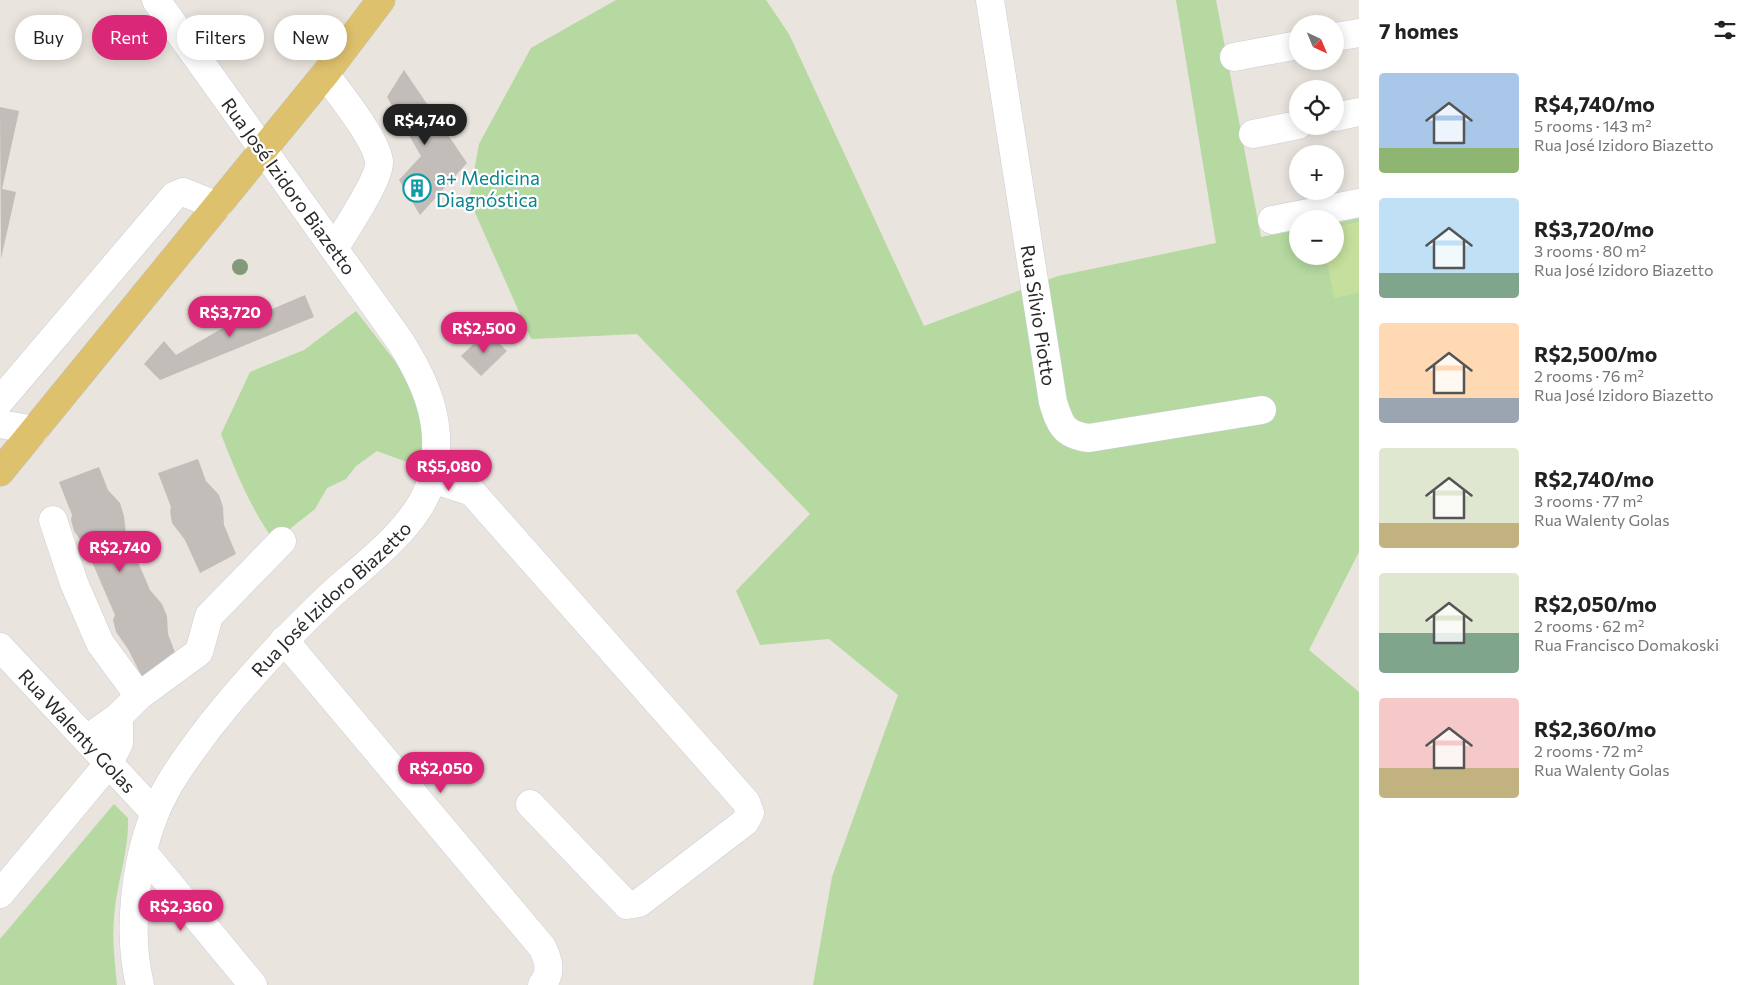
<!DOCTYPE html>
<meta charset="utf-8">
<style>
:root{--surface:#fff;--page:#f2f2f2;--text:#222;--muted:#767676;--accent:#db2777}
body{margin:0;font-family:Commissioner,sans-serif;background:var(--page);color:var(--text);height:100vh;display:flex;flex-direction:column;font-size:19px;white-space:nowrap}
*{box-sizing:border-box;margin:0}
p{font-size:16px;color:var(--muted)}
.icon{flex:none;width:28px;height:28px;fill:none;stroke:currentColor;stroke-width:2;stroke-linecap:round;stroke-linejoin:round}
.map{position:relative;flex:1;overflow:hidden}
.details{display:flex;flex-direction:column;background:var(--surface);width:400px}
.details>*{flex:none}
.hud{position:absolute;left:15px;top:15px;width:475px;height:45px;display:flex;gap:10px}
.needle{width:32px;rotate:136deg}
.controls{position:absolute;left:1289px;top:15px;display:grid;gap:10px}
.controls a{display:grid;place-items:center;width:55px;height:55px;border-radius:50%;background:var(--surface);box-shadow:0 2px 12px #0003;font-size:25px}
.price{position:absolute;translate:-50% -42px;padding:0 11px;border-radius:18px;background:var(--accent);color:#fff;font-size:16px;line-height:32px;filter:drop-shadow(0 1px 2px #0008)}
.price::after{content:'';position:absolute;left:50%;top:30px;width:15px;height:11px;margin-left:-8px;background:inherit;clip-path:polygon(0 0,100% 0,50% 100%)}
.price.active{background:#222;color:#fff}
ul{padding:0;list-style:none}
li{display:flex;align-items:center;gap:15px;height:125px;padding:0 20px}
li span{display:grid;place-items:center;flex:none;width:140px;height:100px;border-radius:5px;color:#555}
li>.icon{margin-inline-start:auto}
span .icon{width:60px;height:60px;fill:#fffc;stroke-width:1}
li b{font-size:21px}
h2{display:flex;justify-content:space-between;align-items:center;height:60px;padding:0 20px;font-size:21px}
.tag{padding:0 18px;border-radius:22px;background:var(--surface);box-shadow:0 2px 12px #0003;font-size:18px;line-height:45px}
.tag.active{background:var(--accent);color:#fff}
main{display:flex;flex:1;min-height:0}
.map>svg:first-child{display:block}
</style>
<main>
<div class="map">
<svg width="1359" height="985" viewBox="0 0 1359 985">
<rect width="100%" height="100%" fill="#e9e4dd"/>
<g fill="#b5d9a0">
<path d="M616,0h150l23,34 135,292 134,-50 158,-33 -40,-243h40l45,237 36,-7 1,26h37v-33l24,-5v334l-50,98 50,42v293h-546l19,-108 66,-182 -69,-56 -69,6 -24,-54 74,-77 -173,-180 -106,5 -62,-140 10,-55 52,-96z"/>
<path d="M356,311l53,68 17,63 -11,23 -38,-14 -21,15 -10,13 -19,9 -12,21 -24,19 -9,23c-28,-34 -45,-76 -61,-117l29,-62 54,-22z"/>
<path d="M114,804l14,14c1,35 -12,67 -14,101 -2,22 1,44 3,66h-117v-46z"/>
</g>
<path fill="#c5df9d" d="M1359,222v71l-25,5 -8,-42h9v-29z"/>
<g fill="#c2bdb9">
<path d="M404,70l63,93 -47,52 -21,-35 22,-24 -34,-59z"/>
<path d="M0,107l19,4 -17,78 14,3 -15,67z"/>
<path d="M305,295l9,22 -154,63 -16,-16 20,-23 12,14 66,-38 2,4z"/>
<path d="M487,331l20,20 -26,25 -20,-20z"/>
<path d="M198,459l8,22 13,14 4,12 1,18 12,29 -36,19 -15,-33 -13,-17 -2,-12 1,-4 -13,-34z"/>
<path d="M99,467l9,23 12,13 4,13 2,18 24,56 12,14 5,12 1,18 11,29 -35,18 -16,-32 -12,-17 -3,-12 2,-5 -29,-67 -12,-17 -3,-11 1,-5 -13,-33z"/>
</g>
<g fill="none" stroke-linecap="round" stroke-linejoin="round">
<g stroke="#cbced9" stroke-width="29">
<g id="minor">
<path id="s1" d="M990,0l63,402c7,23 11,33 36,36l173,-28"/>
<path d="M1335,37l24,-4"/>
<path d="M1234,57l64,-12"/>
<path d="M325,74c15,21 50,63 54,87 2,17 -35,71 -45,88"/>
<path d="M1335,117l24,-5"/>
<path d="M1253,134l45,-9"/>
<path d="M1272,220l87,-17"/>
<path d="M0,401l174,-205 9,-4 35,14"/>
<path d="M0,424l35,6"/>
<path d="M432,479l40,13 274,310 4,11 -5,9 -106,81 -12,2 -97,-101"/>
<path d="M53,520l21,63 26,60 39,53"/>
<path d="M284,640l258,307c7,14 10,25 0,38"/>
<path id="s2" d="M0,647l155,166"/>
<path d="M87,739l32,-23 20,-20 60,-44 10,-36 73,-75"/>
<path d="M143,852l110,133"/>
<path d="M0,894l109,-131 10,-20v-27"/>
<path id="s3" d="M140,985c-13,-52 -5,-123 15,-172 13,-32 35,-60 55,-87 38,-48 79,-92 124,-134 34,-30 87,-69 98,-114 13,-52 -5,-94 -32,-137l-244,-341"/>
</g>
</g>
<g stroke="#c3c3c3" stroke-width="29">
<path id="major" d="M0,472l325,-398 56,-74"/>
</g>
<use href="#minor" stroke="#fff" stroke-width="28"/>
<use href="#major" stroke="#dec16d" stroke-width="28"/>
</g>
<circle fill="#839977" cx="240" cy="267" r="8"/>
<defs>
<g id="building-ring" transform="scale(1.4375)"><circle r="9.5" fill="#fff" stroke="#0f9aa8" stroke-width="1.5"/><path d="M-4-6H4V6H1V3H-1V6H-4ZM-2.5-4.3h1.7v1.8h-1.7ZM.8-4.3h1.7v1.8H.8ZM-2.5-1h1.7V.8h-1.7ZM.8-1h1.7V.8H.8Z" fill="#0f9aa8"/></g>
</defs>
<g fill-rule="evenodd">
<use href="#building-ring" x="417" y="188"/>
</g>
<g text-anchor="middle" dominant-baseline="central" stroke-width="4.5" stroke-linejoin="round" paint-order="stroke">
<g font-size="19" fill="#0d838f" stroke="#fff" text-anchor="start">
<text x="436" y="177">a+ Medicina<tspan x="436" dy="22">Diagnóstica</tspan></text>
</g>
<g font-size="19" fill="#292929" stroke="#fff">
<text transform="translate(289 186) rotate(54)">Rua José Izidoro Biazetto</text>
<text stroke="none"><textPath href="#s1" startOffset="319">Rua Sílvio Piotto</textPath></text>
<text stroke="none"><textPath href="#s3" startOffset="454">Rua José Izidoro Biazetto</textPath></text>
<text stroke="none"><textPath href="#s2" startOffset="114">Rua Walenty Golas</textPath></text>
</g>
</g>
</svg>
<div class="controls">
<a><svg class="needle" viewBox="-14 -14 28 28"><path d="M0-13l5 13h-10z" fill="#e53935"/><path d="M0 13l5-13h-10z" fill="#767676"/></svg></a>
<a><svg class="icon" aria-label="locate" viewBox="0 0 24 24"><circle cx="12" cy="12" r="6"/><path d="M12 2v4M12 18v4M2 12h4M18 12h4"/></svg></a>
<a>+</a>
<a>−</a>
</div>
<b class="price active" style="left:425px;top:146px">R$4,740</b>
<b class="price" style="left:230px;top:338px">R$3,720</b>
<b class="price" style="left:484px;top:354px">R$2,500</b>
<b class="price" style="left:449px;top:492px">R$5,080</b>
<b class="price" style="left:120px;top:573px">R$2,740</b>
<b class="price" style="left:441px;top:794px">R$2,050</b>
<b class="price" style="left:181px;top:932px">R$2,360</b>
<div class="hud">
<a class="tag">Buy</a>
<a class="tag active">Rent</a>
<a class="tag">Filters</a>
<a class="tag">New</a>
</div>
</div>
<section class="details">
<h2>7 homes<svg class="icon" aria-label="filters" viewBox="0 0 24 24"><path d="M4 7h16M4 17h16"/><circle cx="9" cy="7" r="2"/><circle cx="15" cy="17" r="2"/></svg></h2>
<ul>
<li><span style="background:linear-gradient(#a9c7e8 75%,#8fb573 0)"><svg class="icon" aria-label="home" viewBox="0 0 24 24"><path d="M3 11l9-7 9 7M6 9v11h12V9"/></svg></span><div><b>R$4,740/mo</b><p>5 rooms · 143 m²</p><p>Rua José Izidoro Biazetto</p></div></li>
<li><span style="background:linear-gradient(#bfe0f5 75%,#7fa58c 0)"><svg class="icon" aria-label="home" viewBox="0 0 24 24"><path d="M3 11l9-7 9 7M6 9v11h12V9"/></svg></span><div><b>R$3,720/mo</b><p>3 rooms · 80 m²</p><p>Rua José Izidoro Biazetto</p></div></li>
<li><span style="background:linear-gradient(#ffd9b3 75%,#9aa5b1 0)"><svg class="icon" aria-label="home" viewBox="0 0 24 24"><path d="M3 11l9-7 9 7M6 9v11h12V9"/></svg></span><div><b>R$2,500/mo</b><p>2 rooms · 76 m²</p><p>Rua José Izidoro Biazetto</p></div></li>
<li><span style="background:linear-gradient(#dfe7d0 75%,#c2b280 0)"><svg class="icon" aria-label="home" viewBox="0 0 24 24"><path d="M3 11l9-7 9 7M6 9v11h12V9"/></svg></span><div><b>R$2,740/mo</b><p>3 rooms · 77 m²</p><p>Rua Walenty Golas</p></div></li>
<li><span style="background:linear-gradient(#dfe7d0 60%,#7fa58c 0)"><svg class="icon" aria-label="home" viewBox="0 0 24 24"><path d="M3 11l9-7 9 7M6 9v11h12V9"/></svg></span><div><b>R$2,050/mo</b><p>2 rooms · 62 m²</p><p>Rua Francisco Domakoski</p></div></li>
<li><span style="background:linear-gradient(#f6c9c9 70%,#c2b280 0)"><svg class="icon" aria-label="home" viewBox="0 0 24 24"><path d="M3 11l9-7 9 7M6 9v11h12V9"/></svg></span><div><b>R$2,360/mo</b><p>2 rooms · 72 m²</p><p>Rua Walenty Golas</p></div></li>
</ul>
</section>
</main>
